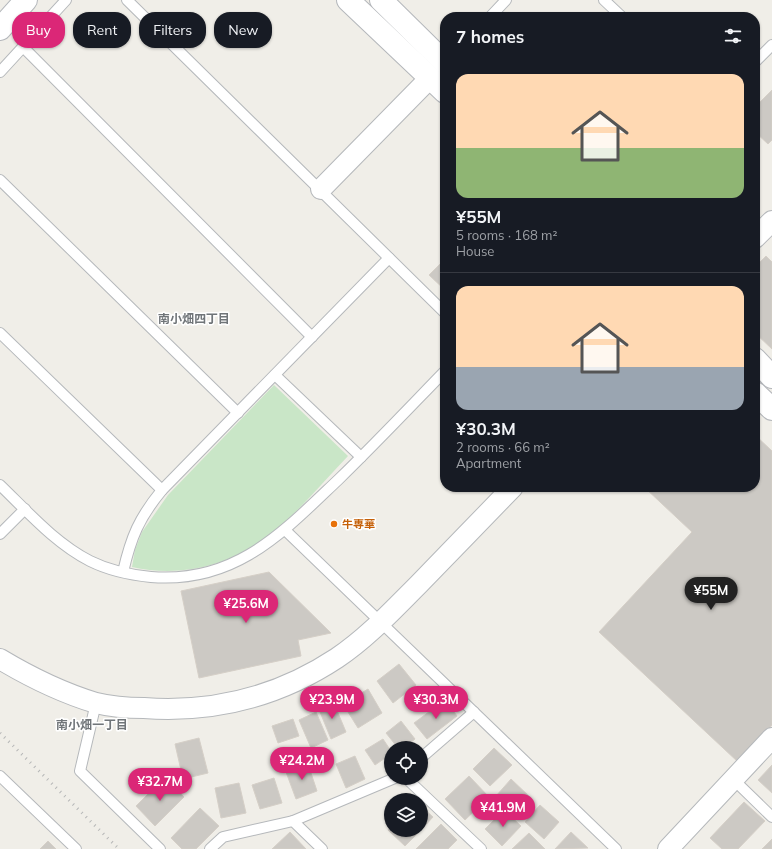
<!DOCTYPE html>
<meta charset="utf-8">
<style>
:root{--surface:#171b24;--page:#20242c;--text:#f1f3f6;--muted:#9ea1a6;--line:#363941;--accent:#db2777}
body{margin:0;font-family:Mulish,"Noto Sans JP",sans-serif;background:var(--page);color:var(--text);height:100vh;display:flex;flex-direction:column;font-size:15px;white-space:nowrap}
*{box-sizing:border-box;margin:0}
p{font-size:13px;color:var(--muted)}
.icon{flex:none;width:22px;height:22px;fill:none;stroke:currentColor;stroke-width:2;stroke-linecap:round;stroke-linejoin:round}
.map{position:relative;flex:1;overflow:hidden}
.side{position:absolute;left:440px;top:12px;width:320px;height:480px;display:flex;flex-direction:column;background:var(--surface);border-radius:16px;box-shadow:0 1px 3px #0004}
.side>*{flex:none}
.banner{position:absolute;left:12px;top:12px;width:368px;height:36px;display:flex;gap:8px}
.fabs{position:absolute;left:384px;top:741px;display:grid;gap:8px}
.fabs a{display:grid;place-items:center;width:44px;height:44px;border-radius:50%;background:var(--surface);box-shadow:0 1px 3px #0004;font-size:20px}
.price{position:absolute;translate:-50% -34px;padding:0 9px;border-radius:14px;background:var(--accent);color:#fff;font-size:13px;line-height:26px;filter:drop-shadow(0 1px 2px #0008)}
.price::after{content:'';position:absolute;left:50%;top:24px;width:12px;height:9px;margin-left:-6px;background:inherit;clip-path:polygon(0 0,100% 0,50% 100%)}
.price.selected{background:#222;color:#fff}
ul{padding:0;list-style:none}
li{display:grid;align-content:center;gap:8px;height:212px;padding:0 16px}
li+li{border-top:1px solid var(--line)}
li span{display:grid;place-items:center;height:124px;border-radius:12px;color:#555}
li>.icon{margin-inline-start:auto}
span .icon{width:72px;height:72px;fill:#fffc;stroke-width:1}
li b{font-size:17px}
h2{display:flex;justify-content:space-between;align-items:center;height:48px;padding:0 16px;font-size:17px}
.tag{padding:0 14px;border-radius:16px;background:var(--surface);box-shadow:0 1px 3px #0004;font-size:14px;line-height:36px}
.tag.selected{background:var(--accent);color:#fff}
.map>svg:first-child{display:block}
</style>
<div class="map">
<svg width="772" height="849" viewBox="0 0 772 849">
<rect width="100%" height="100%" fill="#f0eee8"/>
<path fill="#c9e6c7" d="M274,385l74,71c-27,28 -54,62 -85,84 -38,28 -87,37 -131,27l3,-17 7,-18 26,-37z"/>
<g fill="#ccc9c4" stroke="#d5cfc7">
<path d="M772,90v50l-4,4 -13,-12v-25z"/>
<path d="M766,256l6,6v87l-17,-16v-66z"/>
<path d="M445,259v31l-16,-15z"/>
<path d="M755,435l17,16v274l-34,37 -139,-130 93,-100 -48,-45h111z"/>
<path d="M269,572l62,61 -33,7 3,16 -102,22 -18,-87z"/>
<path d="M399,664l17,21 -23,18 -16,-22z"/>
<path d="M368,689l14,24 -24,15 -15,-24z"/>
<path d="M445,700l12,16 -30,23 -13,-16z"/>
<path d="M333,701l13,31 -15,7 -13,-32z"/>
<path d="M316,712l12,28 -17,8 -12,-28z"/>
<path d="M293,719l6,17 -21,7 -6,-17z"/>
<path d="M401,721l14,18 -11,9h-6l-12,-15z"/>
<path d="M199,738l9,35 -25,6 -8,-35z"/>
<path d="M383,739l8,12v3l-16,11 -10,-15z"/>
<path d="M494,748l18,17 -22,21 -17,-17z"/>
<path d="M355,756l10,23 -19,9 -10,-24z"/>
<path d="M308,764l9,27 -21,8 -10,-27z"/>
<path d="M772,765v28l-14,-13z"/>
<path d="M469,776l20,21 -24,23 -20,-21z"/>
<path d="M165,777l19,20 -29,29 -19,-20z"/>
<path d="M274,778l8,25 -22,6 -8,-24z"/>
<path d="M511,779l20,19 -15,17 -20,-19z"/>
<path d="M239,783l7,30 -25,5 -6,-30z"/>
<path d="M744,802l21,19 -27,28h-16l-12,-11z"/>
<path d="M540,805l19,17 -15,17 -19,-17z"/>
<path d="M421,806l12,11 -12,13z"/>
<path d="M200,808l19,18 -23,23h-14l-11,-11z"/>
<path d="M504,810l17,16 -19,20 -17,-17z"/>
<path d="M441,824l16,16 -9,9h-32z"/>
<path d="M391,826v4h30l-16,16 -17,-16z"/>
<path d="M290,832l16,17h-34z"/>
<path d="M571,832l17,16 -33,1z"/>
<path d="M529,833l16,16h-33z"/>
<path d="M772,839v10h-10z"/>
<path d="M48,841l8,8h-16z"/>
</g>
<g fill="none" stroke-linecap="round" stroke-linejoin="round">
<g stroke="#b5b8bb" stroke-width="12">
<g id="lane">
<path d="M127,0l318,313"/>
<path d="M604,0l18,17"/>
<path d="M490,17l16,-17"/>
<path d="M23,47l289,290"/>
<path d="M755,62l17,-17"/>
<path d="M0,72l66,-72"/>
<path d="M0,180l238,233"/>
<path d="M0,333l162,157"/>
<path d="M275,375l86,82"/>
<path d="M0,485c28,27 55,58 90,76 18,9 41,14 61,16 85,7 132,-45 188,-98 36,-35 71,-72 106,-108"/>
<path d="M285,530l331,319"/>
<path d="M0,534l25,-25"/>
<path d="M123,572c8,-35 16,-54 39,-82l227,-232"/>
<path d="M96,703l-16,68 80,78"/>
<path d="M421,758l53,-46"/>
<path d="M0,776l76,73"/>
<path d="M406,778l75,71"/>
<path d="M734,780l38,37"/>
<path d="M293,821l29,28"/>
<path d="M210,849l13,-12 70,-16 102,-43"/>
</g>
</g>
<g stroke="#b5b8bb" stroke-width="22">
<g id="street">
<path d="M321,189l109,-111"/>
<path d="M755,238l17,-17"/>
<path d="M0,659c30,18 63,34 96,44 16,4 33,5 48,5 70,5 134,-11 193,-50 30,-20 56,-48 81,-73 32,-33 63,-65 95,-98"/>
<path d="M668,849l104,-111"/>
</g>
</g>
<g stroke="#b4b7bb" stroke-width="24">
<g id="secondary">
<path d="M348,0l97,92"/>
<path d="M381,0l64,63"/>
<path d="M0,29l26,-29"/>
<path d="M755,359l17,18"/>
<path d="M755,393l17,16"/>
</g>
</g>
<use href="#lane" stroke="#fff" stroke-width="10"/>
<use href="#street" stroke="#fff" stroke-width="20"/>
<use href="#secondary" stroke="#fff" stroke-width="22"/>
<path stroke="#b6b7b7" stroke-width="3" stroke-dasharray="1 5" stroke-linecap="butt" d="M0,733l119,116"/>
</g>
<circle fill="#e8710a" stroke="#fff" stroke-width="1.5" cx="334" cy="524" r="4"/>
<g text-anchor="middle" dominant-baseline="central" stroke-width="3" stroke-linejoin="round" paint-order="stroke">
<g font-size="11" font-weight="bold" fill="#c56008" stroke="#fff" text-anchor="start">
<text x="342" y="524">牛専華</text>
</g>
<g font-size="12" font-weight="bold" fill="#707579" stroke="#fff">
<text x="194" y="318">南小畑四丁目</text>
<text x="92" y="724">南小畑一丁目</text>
</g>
</g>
</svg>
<div class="fabs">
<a><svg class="icon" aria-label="locate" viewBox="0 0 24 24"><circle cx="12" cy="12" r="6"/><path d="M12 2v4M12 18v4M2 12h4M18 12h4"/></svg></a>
<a><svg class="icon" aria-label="layers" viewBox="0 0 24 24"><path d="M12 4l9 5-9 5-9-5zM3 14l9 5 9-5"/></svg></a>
</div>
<b class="price selected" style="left:711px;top:611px">¥55M</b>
<b class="price" style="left:246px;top:624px">¥25.6M</b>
<b class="price" style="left:332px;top:720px">¥23.9M</b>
<b class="price" style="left:436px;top:720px">¥30.3M</b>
<b class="price" style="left:302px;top:781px">¥24.2M</b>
<b class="price" style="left:160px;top:802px">¥32.7M</b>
<b class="price" style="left:503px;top:828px">¥41.9M</b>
<div class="banner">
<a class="tag selected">Buy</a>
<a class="tag">Rent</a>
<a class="tag">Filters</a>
<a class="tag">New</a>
</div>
<section class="side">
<h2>7 homes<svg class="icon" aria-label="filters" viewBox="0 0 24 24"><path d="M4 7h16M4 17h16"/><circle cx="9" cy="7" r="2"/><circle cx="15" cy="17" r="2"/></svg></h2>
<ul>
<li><span style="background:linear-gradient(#ffd9b3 60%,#8fb573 0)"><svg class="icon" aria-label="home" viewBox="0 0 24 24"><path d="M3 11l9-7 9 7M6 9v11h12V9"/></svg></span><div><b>¥55M</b><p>5 rooms · 168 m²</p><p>House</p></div></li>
<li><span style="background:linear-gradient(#ffd9b3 65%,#9aa5b1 0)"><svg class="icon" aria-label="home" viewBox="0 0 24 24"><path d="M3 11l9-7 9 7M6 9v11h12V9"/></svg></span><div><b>¥30.3M</b><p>2 rooms · 66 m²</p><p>Apartment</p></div></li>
</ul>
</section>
</div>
